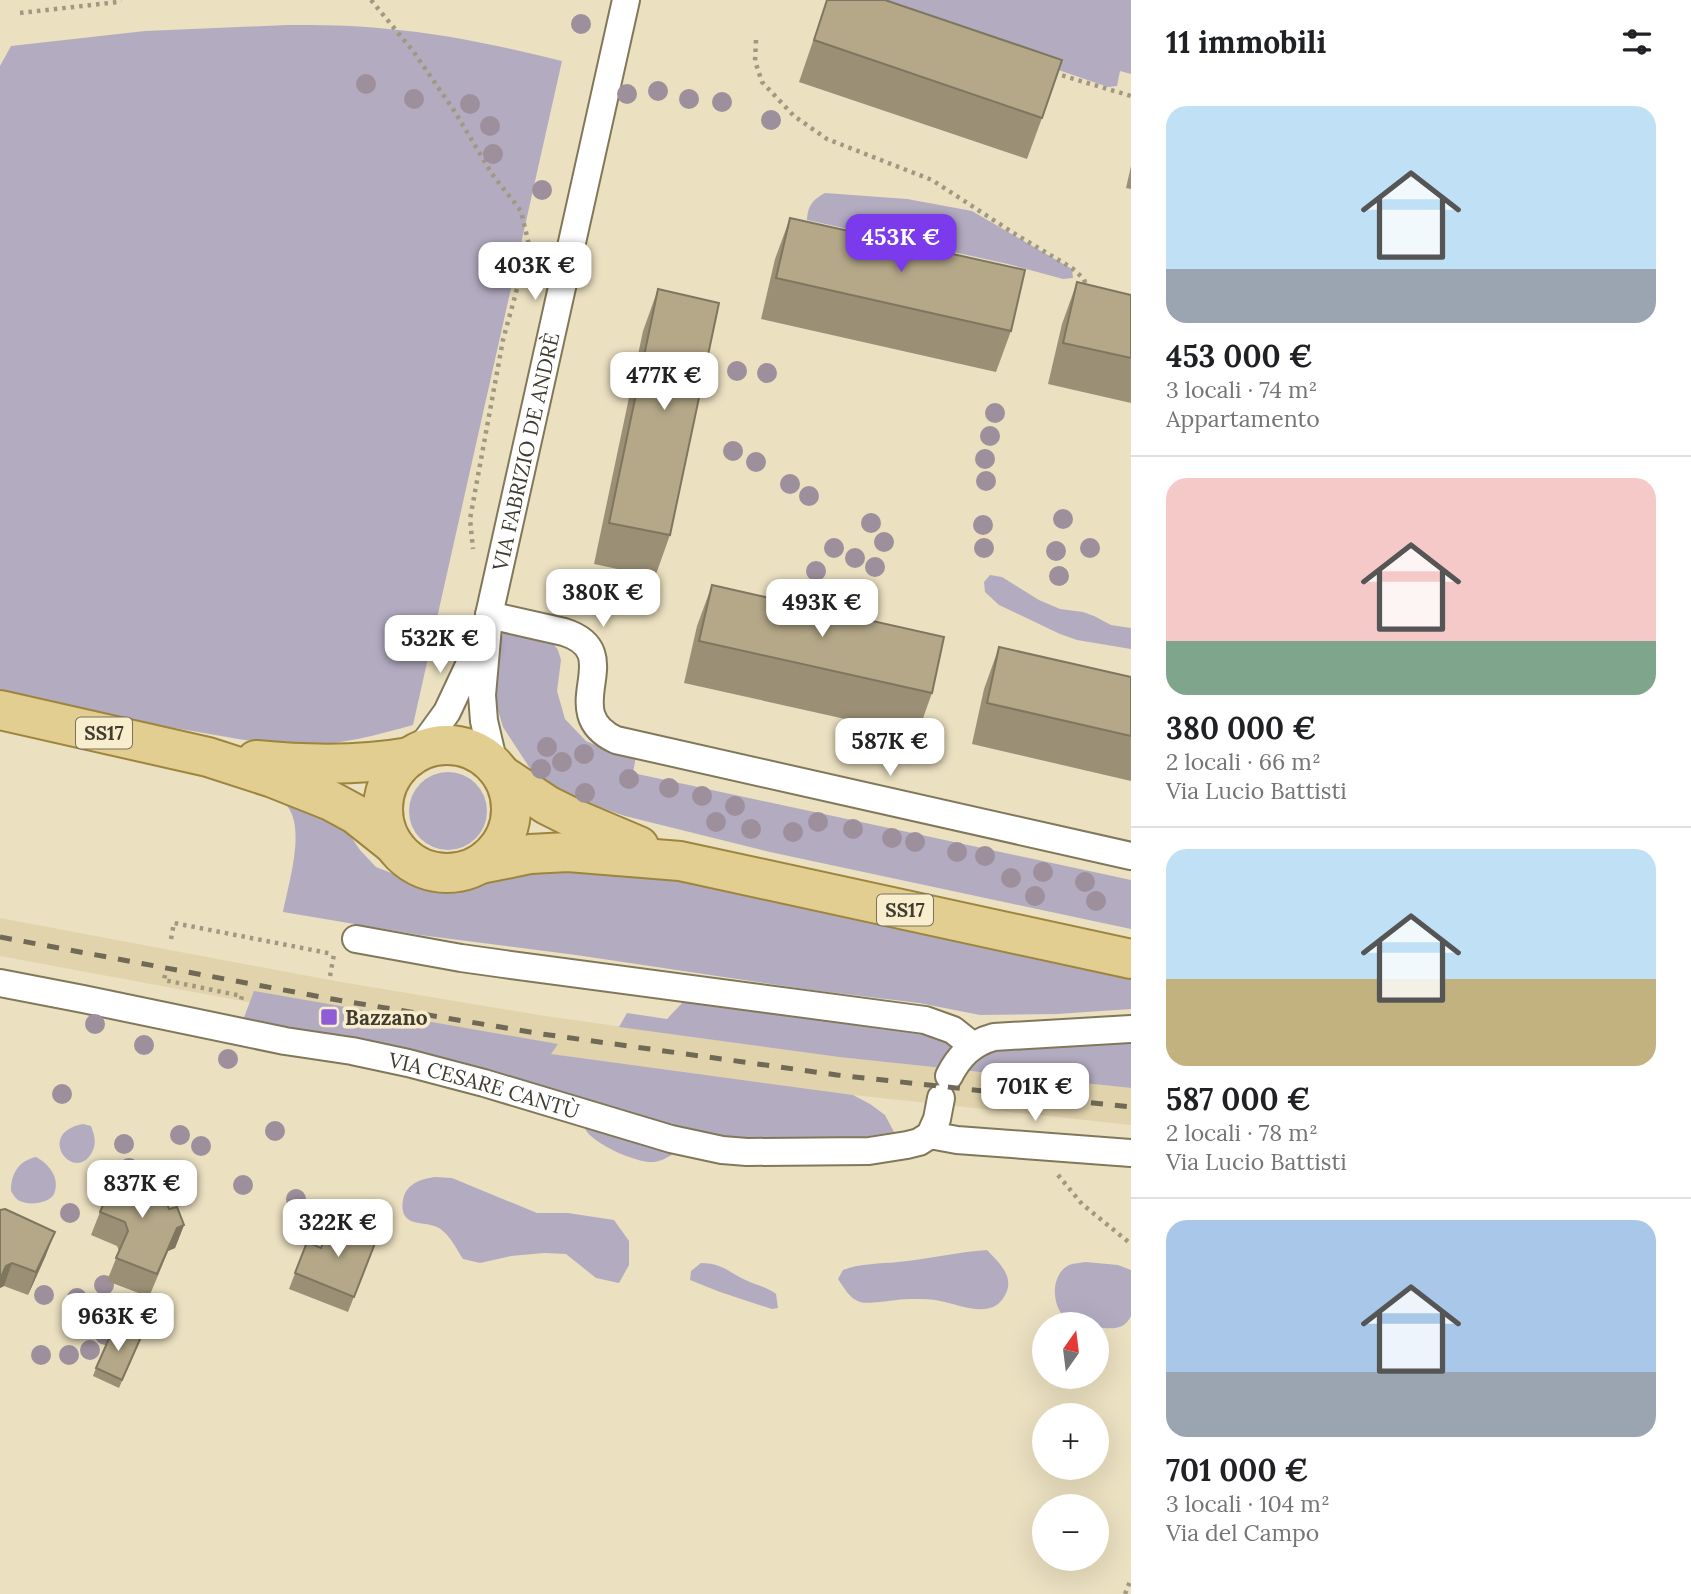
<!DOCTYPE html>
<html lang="it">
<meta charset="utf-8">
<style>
:root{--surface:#fff;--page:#f6f6f6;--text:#202124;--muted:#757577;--line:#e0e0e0;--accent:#7c3aed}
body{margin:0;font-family:Lora,serif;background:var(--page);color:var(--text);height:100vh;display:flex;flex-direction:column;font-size:26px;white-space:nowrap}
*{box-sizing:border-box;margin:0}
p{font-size:23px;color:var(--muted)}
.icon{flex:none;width:38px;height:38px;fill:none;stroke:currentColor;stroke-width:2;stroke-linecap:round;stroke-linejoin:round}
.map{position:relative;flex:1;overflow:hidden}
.panel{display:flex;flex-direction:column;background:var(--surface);width:560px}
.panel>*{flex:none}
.needle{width:46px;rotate:14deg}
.fabs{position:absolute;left:1032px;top:1312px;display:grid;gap:14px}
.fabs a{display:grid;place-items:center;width:77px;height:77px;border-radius:50%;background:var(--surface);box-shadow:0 7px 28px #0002;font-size:35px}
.price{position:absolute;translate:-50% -60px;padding:0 16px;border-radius:14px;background:#fff;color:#222;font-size:23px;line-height:46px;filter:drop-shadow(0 2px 4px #0008)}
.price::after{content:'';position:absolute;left:50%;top:42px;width:21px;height:16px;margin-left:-10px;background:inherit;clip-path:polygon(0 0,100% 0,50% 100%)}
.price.on{background:var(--accent);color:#fff}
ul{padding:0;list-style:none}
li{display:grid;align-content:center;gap:14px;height:371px;padding:0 35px}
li+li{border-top:2px solid var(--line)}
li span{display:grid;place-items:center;height:217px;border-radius:21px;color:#555}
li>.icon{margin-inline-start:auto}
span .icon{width:126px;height:126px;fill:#fffc;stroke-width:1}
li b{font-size:30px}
h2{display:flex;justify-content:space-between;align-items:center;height:84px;padding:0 35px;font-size:30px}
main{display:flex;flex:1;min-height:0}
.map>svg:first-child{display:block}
</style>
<main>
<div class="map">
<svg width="1131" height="1594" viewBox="0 0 1131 1594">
<rect width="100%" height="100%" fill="#ebe0c0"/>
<path fill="#e1d3ac" d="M0,918l335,63 210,35 294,41 292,31v37l-296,-32 -97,-12 -188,-27 -221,-37 -329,-61z"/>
<g fill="#b3acc1">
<path d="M861,0h270v74l-11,-3 -3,15 -9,1 -239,-82z"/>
<path d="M287,25c33,0 68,0 101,4 59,5 117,18 174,32l-149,664c-36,10 -72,20 -110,20 -35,0 -71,-7 -105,-13 -67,-11 -132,-27 -198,-41v-625l11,-20 134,-15z"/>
<path d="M825,193l82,6 65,12 100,58 1,9 -10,1 -55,-15 -201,-44c1,-14 5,-20 18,-27z"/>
<path d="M990,575l12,2 37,23 21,9 23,3 11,4 17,9 20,3v21l-54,-9 -17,-6 -61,-29 -14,-13 -1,-10z"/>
<path d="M510,632l41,9 7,9 3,10 -4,31 8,28 21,22 24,10 26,5 -3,17 498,107v49l-361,-77 -145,-36 -49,-17 -23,-11 -18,-12 -32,-49 -7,-23 -3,-21 6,-40 4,-9z"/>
<circle cx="448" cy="811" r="39"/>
<path d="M265,791l74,28 21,31 16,17 51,20 13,2 24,-4 18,-7 86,-21 563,117v35l-74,5 -77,1 -61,-12 -108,-13 -235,-35 -156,-20 -137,-23c5,-27 25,-89 1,-109 -5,-5 -13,-8 -19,-12z"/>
<path d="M254,991l304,53 -7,10 302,41 17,9 15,11 9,17 -43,7 -110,2 -42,-4 -259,-78 -124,-27 -73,-12z"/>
<path d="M684,1001l261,33 186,-1v55l-292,-31 -220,-30 8,-14 40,6z"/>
<path d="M582,1121l93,32c-7,4 -13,8 -21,9 -17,1 -50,-14 -63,-26 -5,-4 -7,-9 -9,-15z"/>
<path d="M83,1124l8,2c4,10 6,19 0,28 -18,29 -56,-21 -8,-30z"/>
<path d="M36,1157c12,6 25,21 18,37 -5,10 -27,12 -36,6 -3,-2 -5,-6 -7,-9 0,-17 7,-30 25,-34z"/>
<path d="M435,1177l17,1 85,35h31l46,7 15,21v24l-10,18 -23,-5 -30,-24 -22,-1 -33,3 -31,7 -17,-4c-6,-9 -11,-20 -19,-27 -11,-12 -32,-5 -39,-16 -3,-5 -3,-10 -2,-16 3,-16 17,-21 32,-23z"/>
<path d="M987,1250c10,11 26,24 20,41 -12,31 -45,14 -67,10 -8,-2 -18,-2 -27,-2 -12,-1 -46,6 -53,3 -11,-4 -15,-13 -22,-23l5,-9c18,-7 37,-6 55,-8 30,-3 59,-10 89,-12z"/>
<path d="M1086,1262l32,3 13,5v46c-7,15 -21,13 -34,11v-2c-9,0 -19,0 -27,-4 -19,-10 -21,-46 -1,-56 5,-2 12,-2 17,-3z"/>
<path d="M701,1263c23,0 29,11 49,19 10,4 18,6 26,12l2,14 -6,1 -52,-17 -30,-12 1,-9z"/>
</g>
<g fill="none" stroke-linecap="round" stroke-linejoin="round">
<g stroke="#81775a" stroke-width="30">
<g id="street">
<path d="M489,615l75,17c66,21 -10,79 52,108l515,116"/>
<path d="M418,752l29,-40 31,-66"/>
<path id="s1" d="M494,764l-10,-43 -2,-26 7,-80 137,-615"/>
<path d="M356,939l105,19 43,6 421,56 28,10 20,16"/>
<path id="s2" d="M0,983l83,16 202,42 67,10 56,12 76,20 187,56 51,11 25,2 122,-1 38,-6 12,-3 11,-7 7,-16 4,-21"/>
<path d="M949,1076c10,-20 23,-33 45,-39l137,-8"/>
<path d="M930,1135l27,5 174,13"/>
</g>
</g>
<g stroke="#9d853e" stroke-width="42">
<g id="primary">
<path d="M0,710l208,47 65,21 58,23 24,13 39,31"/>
<circle cx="447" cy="809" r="64"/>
<path d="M256,760c51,5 103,6 154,-3"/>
<path d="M502,775l45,30 28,14 64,27"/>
<path d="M481,864l49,-10 38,-2 112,9 451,98"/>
</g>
</g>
<g stroke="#a09880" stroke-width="4.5" stroke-dasharray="3.5 5" stroke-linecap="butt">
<path d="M371,0l42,51 42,61 37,62 29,37 8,34 -26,95 -33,179 3,30"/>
<path d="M20,13l98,-11 3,-2"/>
<path d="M756,40l-1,21 7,21 32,34 33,23 105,41 83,54 57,34 12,11 3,10"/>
<path d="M1054,73l77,23"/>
<path d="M171,939l3,-16 159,31"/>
<path d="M165,975l-1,5 78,16 -2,8"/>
<path d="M330,976l4,-22"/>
<path d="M1058,1175l24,29 49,40"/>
<path d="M1125,1594l6,-15"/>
</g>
<use href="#street" stroke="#fff" stroke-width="26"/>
<use href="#primary" stroke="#e2ce90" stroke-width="38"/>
<path stroke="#6f6956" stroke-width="5" stroke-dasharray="12 12" stroke-linecap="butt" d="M0,937l332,62 210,35 295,41 294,32"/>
</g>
<g fill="#9d8f9b">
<circle cx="581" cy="24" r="10"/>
<circle cx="366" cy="84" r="10"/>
<circle cx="658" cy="91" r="10"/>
<circle cx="627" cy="94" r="10"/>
<circle cx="414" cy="99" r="10"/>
<circle cx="689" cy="99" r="10"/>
<circle cx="722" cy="102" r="10"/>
<circle cx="470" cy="104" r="10"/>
<circle cx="771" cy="120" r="10"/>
<circle cx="490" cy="126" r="10"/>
<circle cx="493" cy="154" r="10"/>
<circle cx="542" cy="190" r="10"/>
<circle cx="737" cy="371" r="10"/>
<circle cx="767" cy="373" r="10"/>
<circle cx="995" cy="413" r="10"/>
<circle cx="990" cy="436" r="10"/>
<circle cx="733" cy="451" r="10"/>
<circle cx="985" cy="459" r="10"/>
<circle cx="756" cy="462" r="10"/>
<circle cx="986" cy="481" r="10"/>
<circle cx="790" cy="484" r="10"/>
<circle cx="809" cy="496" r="10"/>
<circle cx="1063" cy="519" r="10"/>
<circle cx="871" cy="523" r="10"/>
<circle cx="983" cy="525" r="10"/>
<circle cx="884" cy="542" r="10"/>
<circle cx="834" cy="548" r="10"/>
<circle cx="984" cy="548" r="10"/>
<circle cx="1090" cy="548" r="10"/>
<circle cx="1056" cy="551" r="10"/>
<circle cx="855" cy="558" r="10"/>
<circle cx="875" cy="567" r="10"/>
<circle cx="816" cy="571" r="10"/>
<circle cx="1059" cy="576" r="10"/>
<circle cx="547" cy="747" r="10"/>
<circle cx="584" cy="754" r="10"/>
<circle cx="562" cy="762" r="10"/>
<circle cx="541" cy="769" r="10"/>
<circle cx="629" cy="779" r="10"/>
<circle cx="669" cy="788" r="10"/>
<circle cx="585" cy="793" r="10"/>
<circle cx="702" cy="796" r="10"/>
<circle cx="735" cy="806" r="10"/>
<circle cx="716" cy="822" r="10"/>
<circle cx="818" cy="822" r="10"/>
<circle cx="751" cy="829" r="10"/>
<circle cx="853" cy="829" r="10"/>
<circle cx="793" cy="832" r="10"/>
<circle cx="892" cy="838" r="10"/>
<circle cx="915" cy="842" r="10"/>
<circle cx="957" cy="852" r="10"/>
<circle cx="985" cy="856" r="10"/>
<circle cx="1043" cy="872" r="10"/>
<circle cx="1011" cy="878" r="10"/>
<circle cx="1085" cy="882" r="10"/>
<circle cx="1035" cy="896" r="10"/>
<circle cx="1096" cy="901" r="10"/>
<circle cx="95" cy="1024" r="10"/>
<circle cx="144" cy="1045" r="10"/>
<circle cx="228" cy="1059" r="10"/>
<circle cx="62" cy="1094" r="10"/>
<circle cx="275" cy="1131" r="10"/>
<circle cx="180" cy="1135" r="10"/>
<circle cx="124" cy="1144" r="10"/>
<circle cx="201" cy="1146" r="10"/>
<circle cx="129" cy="1168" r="10"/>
<circle cx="243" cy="1185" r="10"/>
<circle cx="296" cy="1199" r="10"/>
<circle cx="70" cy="1213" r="10"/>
<circle cx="104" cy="1285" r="10"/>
<circle cx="44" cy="1295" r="10"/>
<circle cx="77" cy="1298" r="10"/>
<circle cx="105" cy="1335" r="10"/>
<circle cx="90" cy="1350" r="10"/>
<circle cx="41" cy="1355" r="10"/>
<circle cx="69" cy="1355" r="10"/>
</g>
<g fill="#9b9075">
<path d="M827,0l215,118 -15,41 -228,-77z"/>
<path d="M1131,166v23l-5,-1z"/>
<path d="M790,218l221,113 -15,41 -235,-53 14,-60z"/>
<path d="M1077,282l54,13v108l-83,-19 14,-60z"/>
<path d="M658,289l12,246 -15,42 -61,-13 49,-233z"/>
<path d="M712,585l220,108 -15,42 -233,-52 13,-57z"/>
<path d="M999,647l132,30v104l-159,-37 12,-55z"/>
<path d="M169,1209l15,16 -9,23 -7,3 -19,46 -42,-16 12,-30 -2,-5 -26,-11 9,-23z"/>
<path d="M0,1210l46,45 -18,40 -24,-9 -4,2z"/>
<path d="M377,1238l-29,74 -59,-23 18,-47 14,6z"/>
<path d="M141,1337l-22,51 -26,-12 3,-8z"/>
</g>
<g fill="#7e765f">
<path d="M184,1225l-9,23 -7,3 -19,46 28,-69z"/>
<path d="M55,1232l-9,23 -18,40 8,-23z"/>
<path d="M12,1263l-8,23 -4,2v-9l6,-13z"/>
</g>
<g fill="#b4a888" stroke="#7e765f" stroke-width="2">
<path d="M827,0h58l177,60 -20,58 -228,-78z"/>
<path d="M790,218l235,52 -14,61 -235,-53z"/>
<path d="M1077,282l54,13v63l-68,-15z"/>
<path d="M658,289l61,14 -49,232 -61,-12z"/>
<path d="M712,585l232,52 -12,56 -233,-52z"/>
<path d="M999,647l132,30v59l-144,-33z"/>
<path d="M118,1169l43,19 8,21 8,-2 7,18 -7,3 -20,46 -41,-16 12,-27 -3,-9 -25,-10z"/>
<path d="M5,1209l50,23 -19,40 -24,-9 -6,3 -6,13v-69z"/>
<path d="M331,1221l46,17 -23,59 -59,-24 12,-31 14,6z"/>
<path d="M115,1325l26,12 -19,43 -26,-12z"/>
</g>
<rect fill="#8e5cd5" stroke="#f8edcd" stroke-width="2.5" x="320" y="1008" width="18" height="18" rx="3.5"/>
<g text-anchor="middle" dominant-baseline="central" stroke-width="7" stroke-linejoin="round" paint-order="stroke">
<g fill="#f8edcd" stroke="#78715e" stroke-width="2">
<rect x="76" y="717.5" width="56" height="31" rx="5"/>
<rect x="877" y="894.5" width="56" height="31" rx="5"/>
</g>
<g font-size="19" font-weight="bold" fill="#413c2f">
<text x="104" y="733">SS17</text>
<text x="905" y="910">SS17</text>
</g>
<g font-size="21" fill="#413c2f" stroke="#f8edcd">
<text stroke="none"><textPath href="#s1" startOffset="318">VIA FABRIZIO DE ANDRÈ</textPath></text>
<text stroke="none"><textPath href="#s2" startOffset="495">VIA CESARE CANTÙ</textPath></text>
</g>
<g font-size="21" font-weight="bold" fill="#413c2f" stroke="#f8edcd" text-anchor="start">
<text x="345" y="1017">Bazzano</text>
</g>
</g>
</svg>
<div class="fabs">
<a><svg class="needle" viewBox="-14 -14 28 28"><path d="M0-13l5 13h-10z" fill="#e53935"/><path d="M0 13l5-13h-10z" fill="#757577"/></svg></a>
<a>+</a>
<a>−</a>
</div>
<b class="price on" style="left:901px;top:274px">453K €</b>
<b class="price" style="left:535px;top:302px">403K €</b>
<b class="price" style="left:664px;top:412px">477K €</b>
<b class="price" style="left:603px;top:629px">380K €</b>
<b class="price" style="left:822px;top:639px">493K €</b>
<b class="price" style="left:440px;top:675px">532K €</b>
<b class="price" style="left:890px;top:778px">587K €</b>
<b class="price" style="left:1035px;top:1123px">701K €</b>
<b class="price" style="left:142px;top:1220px">837K €</b>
<b class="price" style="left:338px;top:1259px">322K €</b>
<b class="price" style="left:118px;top:1353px">963K €</b>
</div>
<section class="panel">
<h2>11 immobili<svg class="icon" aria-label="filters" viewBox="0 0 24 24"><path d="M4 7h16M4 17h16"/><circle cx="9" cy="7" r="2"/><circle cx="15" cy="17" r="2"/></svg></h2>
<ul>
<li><span style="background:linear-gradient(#bfe0f5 75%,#9aa5b1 0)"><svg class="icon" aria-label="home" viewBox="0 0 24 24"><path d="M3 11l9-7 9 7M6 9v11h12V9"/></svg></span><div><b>453 000 €</b><p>3 locali · 74 m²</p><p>Appartamento</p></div></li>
<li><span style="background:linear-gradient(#f6c9c9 75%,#7fa58c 0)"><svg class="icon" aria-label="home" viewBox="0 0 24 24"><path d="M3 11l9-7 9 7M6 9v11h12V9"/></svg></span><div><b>380 000 €</b><p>2 locali · 66 m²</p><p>Via Lucio Battisti</p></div></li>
<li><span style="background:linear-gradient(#bfe0f5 60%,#c2b280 0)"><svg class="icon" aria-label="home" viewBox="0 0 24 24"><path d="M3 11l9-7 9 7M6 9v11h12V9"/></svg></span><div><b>587 000 €</b><p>2 locali · 78 m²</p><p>Via Lucio Battisti</p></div></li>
<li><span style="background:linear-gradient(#a9c7e8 70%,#9aa5b1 0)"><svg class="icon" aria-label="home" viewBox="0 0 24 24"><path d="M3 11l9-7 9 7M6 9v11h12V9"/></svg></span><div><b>701 000 €</b><p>3 locali · 104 m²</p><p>Via del Campo</p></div></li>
</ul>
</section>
</main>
